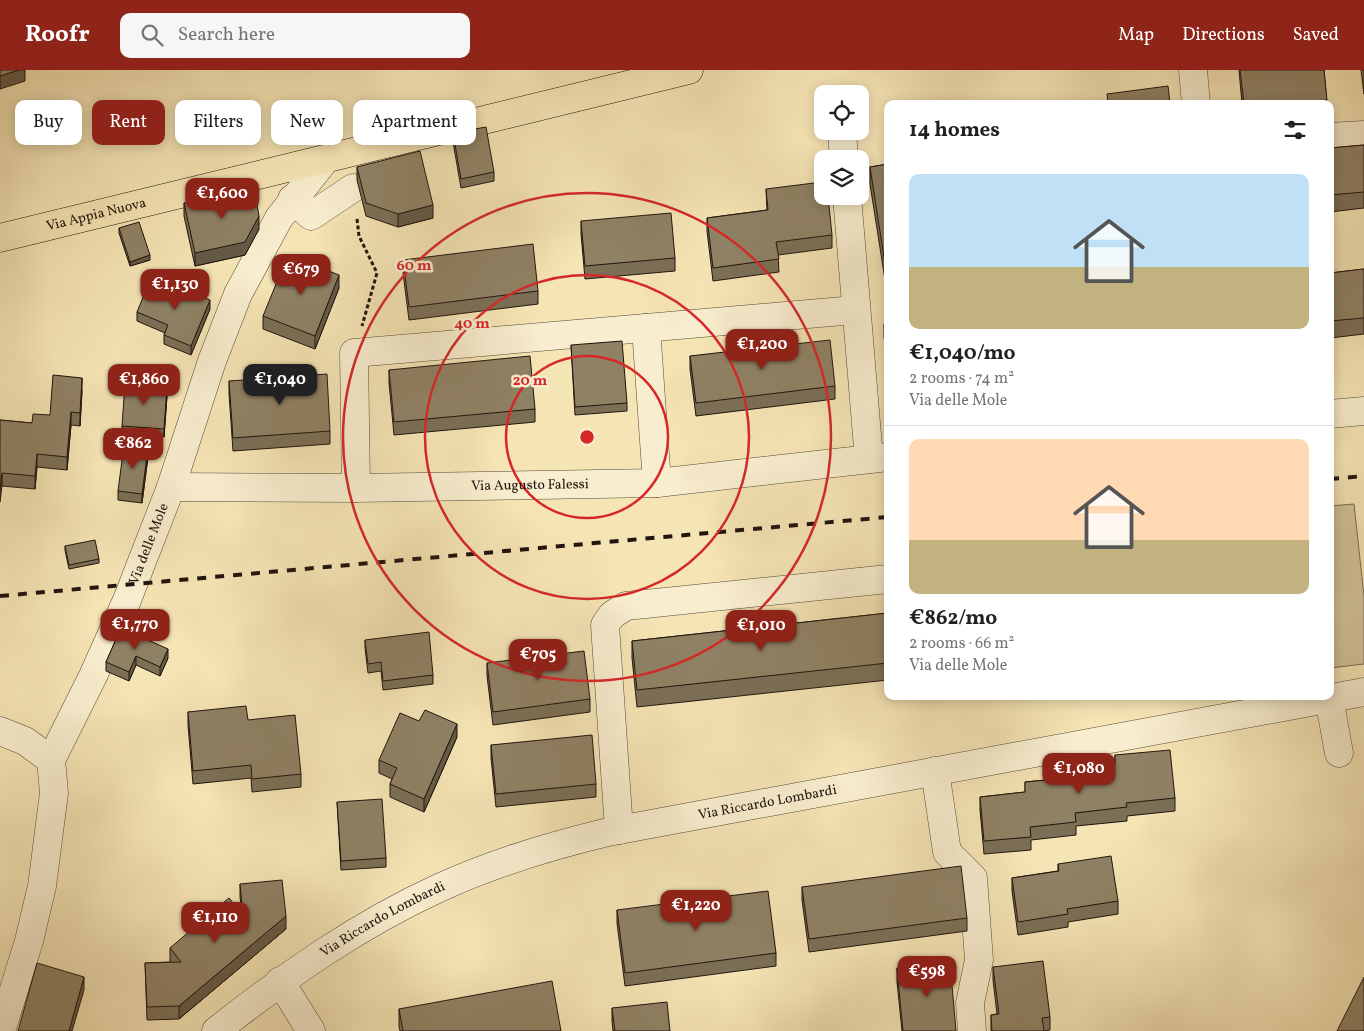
<!DOCTYPE html>
<meta charset="utf-8">
<style>
:root{--surface:#fff;--page:#f6f6f6;--text:#222;--muted:#767676;--line:#e0e0e0;--accent:#8f2418}
body{margin:0;font-family:Vollkorn,serif;background:var(--page);color:var(--text);height:100vh;display:flex;flex-direction:column;font-size:19px;white-space:nowrap}
*{box-sizing:border-box;margin:0}
p{font-size:16px;color:var(--muted)}
.icon{flex:none;width:28px;height:28px;fill:none;stroke:currentColor;stroke-width:2;stroke-linecap:round;stroke-linejoin:round}
.map{position:relative;flex:1;overflow:hidden}
.panel{position:absolute;left:884px;top:30px;width:450px;height:600px;display:flex;flex-direction:column;background:var(--surface);border-radius:10px;box-shadow:0 2px 12px #0003}
.panel>*{flex:none}
.guide{position:absolute;left:15px;top:30px;width:475px;height:45px;display:flex;gap:10px}
.controls{position:absolute;left:814px;top:15px;display:grid;gap:10px}
.controls a{display:grid;place-items:center;width:55px;height:55px;border-radius:10px;background:var(--surface);box-shadow:0 2px 12px #0003;font-size:25px}
.price{position:absolute;translate:-50% -42px;padding:0 11px;border-radius:10px;background:var(--accent);color:#fff;font-size:16px;line-height:32px;filter:drop-shadow(0 1px 2px #0008)}
.price::after{content:'';position:absolute;left:50%;top:30px;width:15px;height:11px;margin-left:-8px;background:inherit;clip-path:polygon(0 0,100% 0,50% 100%)}
.price.current{background:#222;color:#fff}
ul{padding:0;list-style:none}
li{display:grid;align-content:center;gap:10px;height:265px;padding:0 25px}
li+li{border-top:1px solid var(--line)}
li span{display:grid;place-items:center;height:155px;border-radius:10px;color:#555}
li>.icon{margin-inline-start:auto}
span .icon{width:90px;height:90px;fill:#fffc;stroke-width:1}
li b{font-size:21px}
h2{display:flex;justify-content:space-between;align-items:center;height:60px;padding:0 25px;font-size:21px}
.pill{padding:0 18px;border-radius:10px;background:var(--surface);box-shadow:0 2px 12px #0003;font-size:18px;line-height:45px}
.pill.current{background:var(--accent);color:#fff}
header{display:flex;align-items:center;gap:30px;box-sizing:border-box;height:70px;padding:0 25px;background:var(--accent);color:#fff}
header strong{font-size:24px}
nav{display:flex;gap:28px;margin-inline-start:auto;font-size:18px}
.search{width:350px;height:45px;background:var(--page);display:flex;align-items:center;gap:12px;box-sizing:border-box;padding:0 18px;border-radius:10px;color:var(--muted);font-size:19px}
.map>svg:first-child{display:block}
</style>
<header>
<strong>Roofr</strong>
<div class="search"><svg class="icon" aria-label="search" viewBox="0 0 24 24"><circle cx="10" cy="10" r="6"/><path d="M15 15l6 6"/></svg>Search here</div>
<nav><a>Map</a><a>Directions</a><a>Saved</a></nav>
</header>
<div class="map">
<svg width="1364" height="961" viewBox="0 0 1364 961">
<rect width="100%" height="100%" fill="#f5e4b4"/>
<filter id="stains"><feTurbulence type="fractalNoise" baseFrequency=".004" numOctaves="4"/><feColorMatrix values="0 0 0 0 .2 0 0 0 0 .09 0 0 0 0 .02 0 0 0 .5 -.17"/></filter>
<radialGradient id="worn" r=".72"><stop offset=".6" stop-color="#630" stop-opacity="0"/><stop offset="1" stop-color="#630" stop-opacity=".3"/></radialGradient>
<path fill="#d1c198" stroke="#786b53" d="M1354,434l10,92v68l-34,4v-162z"/>
<g fill="none" stroke-linecap="round" stroke-linejoin="round">
<g stroke="#554938" stroke-width="29">
<g id="minor">
<path d="M1193,0l3,34"/>
<path d="M842,61l2,28"/>
<path d="M1330,67l34,-2"/>
<path d="M847,126l22,263"/>
<path d="M292,129l19,17 42,-28"/>
<path d="M646,258l11,155"/>
<path d="M1330,344l34,-3"/>
<path id="s1" d="M171,417l185,1 301,-5 231,-26"/>
<path d="M356,418l-2,-135 501,-43"/>
<path d="M1329,628l10,55"/>
<path d="M0,661l25,10 26,19"/>
<path d="M935,701l12,81 26,26 6,82 -9,43 2,28"/>
<path d="M619,760l-14,-205 7,-10 14,-9 262,-27"/>
<path d="M280,911l31,50"/>
<path id="s2" d="M1,961l28,-90 13,-55 12,-93 -3,-33 42,-84 34,-76 44,-113 41,-126 26,-67 41,-76 46,-58"/>
<path id="s3" d="M216,961c70,-55 142,-106 223,-143 54,-25 111,-42 169,-56l756,-140"/>
</g>
</g>
<g stroke="#20150e" stroke-width="29">
<g id="major">
<path id="s4" d="M0,168l689,-168"/>
</g>
</g>
<path stroke="#20150e" stroke-width="3" stroke-dasharray="4 2.5" stroke-linecap="butt" d="M357,149l2,17 18,37 -15,53"/>
<use href="#minor" stroke="#f8edce" stroke-width="28"/>
<use href="#major" stroke="#f5e4b4" stroke-width="28"/>
<g stroke="#20150e" stroke-width="4" stroke-dasharray="9 9" stroke-linecap="butt">
<path d="M1330,409l34,-3"/>
<path d="M0,526l888,-79"/>
</g>
</g>
<g fill="#7b6f56" stroke="#20150e">
<path d="M1239,0h85l3,34h-85z"/>
<path d="M1361,0h3v24z"/>
<path d="M453,63l41,39v9l-33,7 -8,-46z"/>
<path d="M1364,75v63l-34,4v-64z"/>
<path d="M888,94v122h-2l-16,-102v-17z"/>
<path d="M357,97l76,51 -35,9 -32,-11 -9,-36z"/>
<path d="M766,119l66,46v13l-54,7 1,17 -66,9 -6,-50v-13l60,-8z"/>
<path d="M184,133l75,26 -14,26 -50,11 -11,-50z"/>
<path d="M581,151l94,37v13l-90,8 -4,-45z"/>
<path d="M119,158l31,32 -20,6 -11,-33z"/>
<path d="M403,190l135,31v13l-129,16 -6,-47z"/>
<path d="M1364,199v65l-34,4v-65z"/>
<path d="M339,218l-24,61 -52,-20v-13z"/>
<path d="M168,224l42,15 -19,46 -27,-11v-9l1,-2 -28,-12v-9z"/>
<path d="M884,254h4v38l-4,-25z"/>
<path d="M571,275l56,58v8l-52,4z"/>
<path d="M690,286l145,30v13l-139,17 -6,-47z"/>
<path d="M389,300l146,39v13l-141,13 -5,-52z"/>
<path d="M229,311l101,50v13l-97,7 -4,-57z"/>
<path d="M82,321l-2,35 -9,-1 -4,45 -30,-3 -2,22 -33,-3 -2,-66 32,3 18,-8z"/>
<path d="M167,326l-3,41 -42,-2v-9z"/>
<path d="M148,387l-6,46 -24,-3v-9z"/>
<path d="M65,476l34,13v4l-30,6 -4,-19z"/>
<path d="M888,543v67l-251,27 -5,-49v-17z"/>
<path d="M121,558l47,30 -8,18 -24,-11 -7,16 -23,-10v-9z"/>
<path d="M365,570l68,35v9l-50,6 -2,-19 -13,2 -3,-25z"/>
<path d="M487,593l103,36v13l-97,13 -6,-49z"/>
<path d="M188,642l60,8 53,54v13l-49,5 -1,-14 -58,6 -5,-59z"/>
<path d="M457,667l-33,75 -34,-15v-13l2,-5 -13,-6v-13z"/>
<path d="M491,675l105,39v13l-100,10 -5,-49z"/>
<path d="M1115,685l60,43v13l-48,5v5l-51,5v9l-45,5v10l-47,4 -4,-44v-13l45,-5v-10l41,-4v-9l49,-5z"/>
<path d="M337,732l49,56v9l-45,3z"/>
<path d="M1058,794l60,37v13l-50,8v5l-50,8 -6,-44v-13l46,-7z"/>
<path d="M240,814l46,45 -107,90 -32,1 -2,-57 25,-1v-14l72,-35 -2,-16z"/>
<path d="M802,817l165,31v13l-158,21 -7,-52z"/>
<path d="M617,840l159,43v13l-151,20 -8,-63z"/>
<path d="M993,897l57,50v13l-6,1h-53v-16l6,-1 -4,-34z"/>
<path d="M897,898l59,63h-54l-5,-49z"/>
<path d="M612,938l58,23h-57l-1,-10z"/>
<path d="M399,939l162,22h-161l-1,-5z"/>
</g>
<g fill="#645a46" stroke="#20150e">
<path d="M19,0h6v11l-25,8v-13z"/>
<path d="M433,135v13l-35,9v-13z"/>
<path d="M259,146v13l-14,26 -50,11v-13z"/>
<path d="M150,185v5l-20,6v-4z"/>
<path d="M339,205v13l-24,61v-13z"/>
<path d="M210,230v9l-19,46v-9z"/>
<path d="M82,308v13l-2,35v-13z"/>
<path d="M167,317v9l-3,41v-8z"/>
<path d="M71,342v13l-4,45v-13z"/>
<path d="M148,378v9l-6,46v-9z"/>
<path d="M37,384v13l-2,22v-13z"/>
<path d="M2,403v13l-2,16v-13z"/>
<path d="M168,579v9l-8,18v-9z"/>
<path d="M136,586v9l-7,16v-9z"/>
<path d="M457,654v13l-33,75v-13z"/>
<path d="M286,846v13l-107,90v-13z"/>
<path d="M84,907v13l-12,41h-3z"/>
</g>
<g fill="#8f8164" stroke="#20150e">
<path d="M0,0h19l-19,6z"/>
<path d="M1240,0h84l3,30 -35,4h-48z"/>
<path d="M1168,16l2,18h-62l-1,-10z"/>
<path d="M486,57l8,45 -33,7 -8,-46z"/>
<path d="M1364,75v47l-34,3v-47z"/>
<path d="M420,81l13,54 -35,9 -32,-11 -9,-36z"/>
<path d="M888,94v105l-2,1 -16,-103z"/>
<path d="M822,112v14h6l4,39 -56,7 3,17 -66,9 -6,-50 61,-8 -2,-21z"/>
<path d="M254,118l5,28 -14,26 -50,11 -11,-50z"/>
<path d="M671,143l4,45 -90,8 -4,-45z"/>
<path d="M139,152l11,33 -20,7 -11,-34z"/>
<path d="M533,174l5,47 -129,16 -6,-47z"/>
<path d="M288,185l51,20 -24,61 -52,-20z"/>
<path d="M1364,199v49l-34,3v-48z"/>
<path d="M172,214l38,16 -19,46 -27,-11 4,-10 -31,-13 11,-27 20,9z"/>
<path d="M884,254h4v25z"/>
<path d="M830,270l5,46 -139,17 -6,-47z"/>
<path d="M622,271l5,62 -52,4 -4,-62z"/>
<path d="M530,286l5,53 -141,13 -5,-52z"/>
<path d="M327,304l3,57 -97,7 -4,-57z"/>
<path d="M53,305l29,3 -2,35 -9,-1 -4,45 -30,-3 -2,22 -33,-3 -2,16v-69l32,3 1,-9 17,1z"/>
<path d="M125,314l42,3 -3,42 -42,-3z"/>
<path d="M124,375l24,3 -6,46 -24,-3z"/>
<path d="M95,470l4,19 -30,6 -4,-19z"/>
<path d="M888,543v50l-251,27 -5,-49z"/>
<path d="M121,558l47,21 -8,18 -24,-11 -7,16 -23,-10z"/>
<path d="M429,562l4,43 -50,6 -2,-19 -13,2 -3,-24z"/>
<path d="M584,581l6,48 -97,13 -6,-49z"/>
<path d="M246,636l2,14 47,-5 6,59 -49,5 -1,-14 -58,6 -5,-59z"/>
<path d="M425,640l32,14 -33,75 -34,-15 7,-16 -18,-8 21,-47 19,8z"/>
<path d="M592,665l4,49 -100,10 -5,-49z"/>
<path d="M1170,680l5,48 -49,5 1,4 -52,6 1,9 -46,5 1,10 -47,4 -4,-44 45,-5v-10l42,-4 -1,-9 49,-5v-9z"/>
<path d="M382,729l4,59 -45,3 -4,-59z"/>
<path d="M1111,786l7,45 -51,8 1,5 -50,8 -6,-44 47,-7 -1,-7z"/>
<path d="M961,796l6,52 -158,21 -7,-52z"/>
<path d="M282,810l4,36 -107,90 -32,1 -2,-44 36,-1 -11,-14 59,-50 14,17 -3,-31z"/>
<path d="M768,821l8,62 -151,20 -8,-63z"/>
<path d="M1043,891l7,56 -8,1 2,13h-52l-1,-16 8,-1 -6,-47z"/>
<path d="M37,893l47,14 -15,54h-51z"/>
<path d="M950,893l6,68h-53l-6,-63z"/>
<path d="M1364,907v54h-27z"/>
<path d="M552,911l9,50h-158l-4,-22z"/>
<path d="M667,932l3,29h-55l-3,-23z"/>
</g>
<g fill="none" stroke="#d62828" stroke-width="2.5">
<circle cx="587" cy="367" r="81"/>
<circle cx="587" cy="367" r="162"/>
<circle cx="587" cy="367" r="244"/>
</g>
<g text-anchor="middle" dominant-baseline="central" stroke-width="5" stroke-linejoin="round" paint-order="stroke">
<g font-size="14" fill="#20150e" stroke="#f8edce">
<text stroke="none"><textPath href="#s4" startOffset="99">Via Appia Nuova</textPath></text>
<text stroke="none"><textPath href="#s1" startOffset="359">Via Augusto Falessi</textPath></text>
<text stroke="none"><textPath href="#s2" startOffset="515">Via delle Mole</textPath></text>
<text stroke="none"><textPath href="#s3" startOffset="606">Via Riccardo Lombardi</textPath></text>
<text stroke="none"><textPath href="#s3" startOffset="201">Via Riccardo Lombardi</textPath></text>
</g>
</g>
<circle cx="587" cy="367" r="8" fill="#d62828" stroke="#f8edce" stroke-width="2.5"/>
<g font-size="15" text-anchor="middle" font-weight="bold" fill="#d62828" stroke="#f8edce" stroke-width="5" stroke-linejoin="round" paint-order="stroke">
<text x="414" y="200">60 m</text>
<text x="472" y="258">40 m</text>
<text x="530" y="315">20 m</text>
</g>
<rect width="100%" height="100%" filter="url(#stains)"/>
<rect width="100%" height="100%" fill="url(#worn)"/>
</svg>
<div class="controls">
<a><svg class="icon" aria-label="locate" viewBox="0 0 24 24"><circle cx="12" cy="12" r="6"/><path d="M12 2v4M12 18v4M2 12h4M18 12h4"/></svg></a>
<a><svg class="icon" aria-label="layers" viewBox="0 0 24 24"><path d="M12 4l9 5-9 5-9-5zM3 14l9 5 9-5"/></svg></a>
</div>
<b class="price" style="left:222px;top:150px">€1,600</b>
<b class="price" style="left:301px;top:226px">€679</b>
<b class="price" style="left:175px;top:241px">€1,130</b>
<b class="price" style="left:762px;top:301px">€1,200</b>
<b class="price" style="left:144px;top:336px">€1,860</b>
<b class="price current" style="left:280px;top:336px">€1,040</b>
<b class="price" style="left:133px;top:400px">€862</b>
<b class="price" style="left:135px;top:581px">€1,770</b>
<b class="price" style="left:761px;top:582px">€1,010</b>
<b class="price" style="left:538px;top:611px">€705</b>
<b class="price" style="left:1079px;top:725px">€1,080</b>
<b class="price" style="left:696px;top:862px">€1,220</b>
<b class="price" style="left:215px;top:874px">€1,110</b>
<b class="price" style="left:927px;top:928px">€598</b>
<div class="guide">
<a class="pill">Buy</a>
<a class="pill current">Rent</a>
<a class="pill">Filters</a>
<a class="pill">New</a>
<a class="pill">Apartment</a>
</div>
<section class="panel">
<h2>14 homes<svg class="icon" aria-label="filters" viewBox="0 0 24 24"><path d="M4 7h16M4 17h16"/><circle cx="9" cy="7" r="2"/><circle cx="15" cy="17" r="2"/></svg></h2>
<ul>
<li><span style="background:linear-gradient(#bfe0f5 60%,#c2b280 0)"><svg class="icon" aria-label="home" viewBox="0 0 24 24"><path d="M3 11l9-7 9 7M6 9v11h12V9"/></svg></span><div><b>€1,040/mo</b><p>2 rooms · 74 m²</p><p>Via delle Mole</p></div></li>
<li><span style="background:linear-gradient(#ffd9b3 65%,#c2b280 0)"><svg class="icon" aria-label="home" viewBox="0 0 24 24"><path d="M3 11l9-7 9 7M6 9v11h12V9"/></svg></span><div><b>€862/mo</b><p>2 rooms · 66 m²</p><p>Via delle Mole</p></div></li>
</ul>
</section>
</div>
